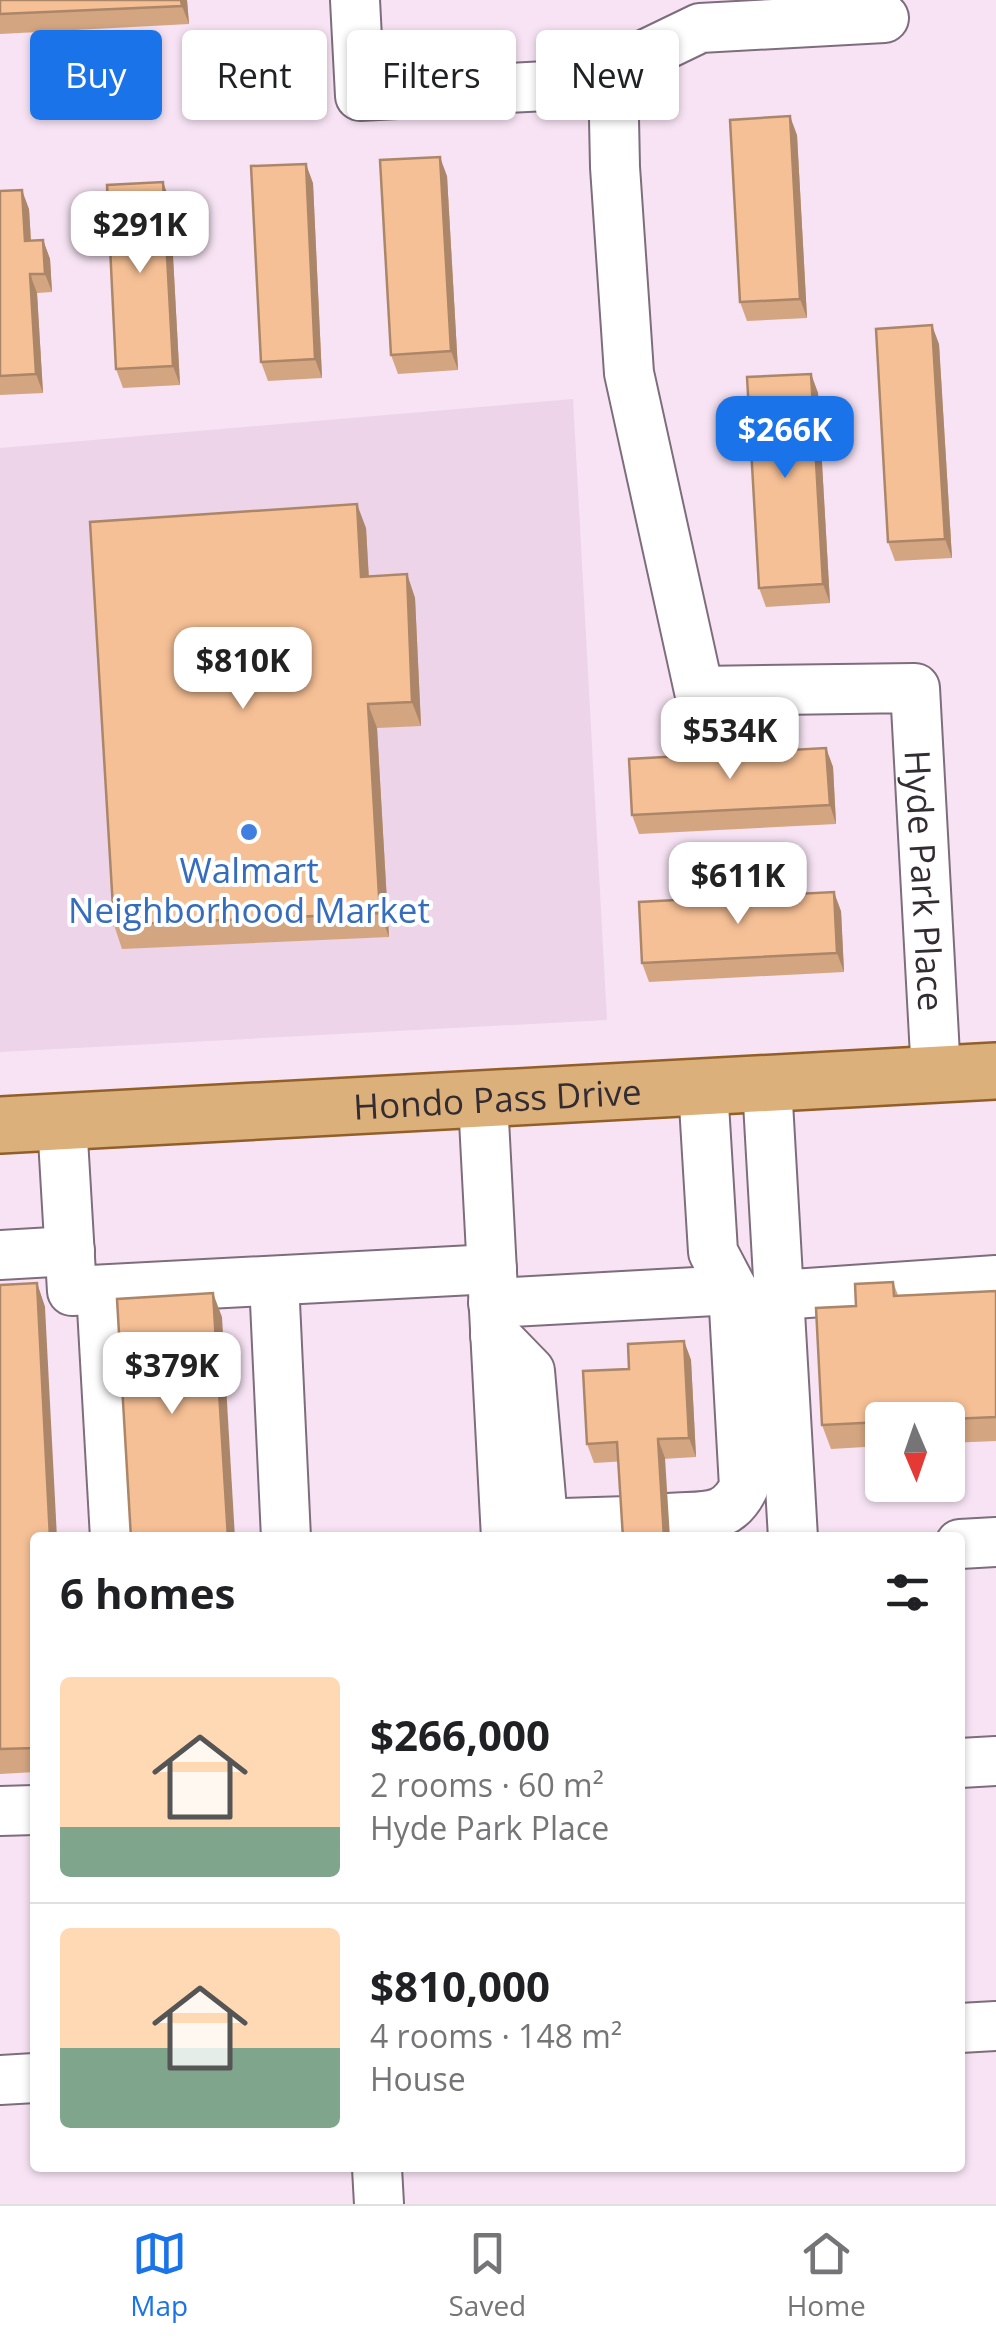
<!DOCTYPE html>
<meta charset="utf-8">
<style>
:root{--surface:#fff;--page:#f6f6f6;--text:#202124;--muted:#757577;--line:#e0e0e0;--accent:#1a73e8}
body{margin:0;font-family:"Open Sans",sans-serif;background:var(--page);color:var(--text);height:100vh;display:flex;flex-direction:column;font-size:38px;white-space:nowrap}
*{box-sizing:border-box;margin:0}
p{font-size:32px;color:var(--muted)}
.icon{flex:none;width:55px;height:55px;fill:none;stroke:currentColor;stroke-width:2;stroke-linecap:round;stroke-linejoin:round}
.map{position:relative;flex:1;overflow:hidden}
.side{position:absolute;left:30px;top:1532px;width:935px;height:640px;display:flex;flex-direction:column;background:var(--surface);border-radius:10px;box-shadow:0 2px 8px #0004}
.side>*{flex:none}
.hud{position:absolute;left:30px;top:30px;width:938px;height:90px;display:flex;gap:20px}
.needle{width:65px;rotate:178deg}
.buttons{position:absolute;left:865px;top:1402px;display:grid;gap:20px}
.buttons a{display:grid;place-items:center;width:100px;height:100px;border-radius:10px;background:var(--surface);box-shadow:0 2px 8px #0004;font-size:50px}
.price{position:absolute;translate:-50% -85px;padding:0 22px;border-radius:20px;background:#fff;color:#222;font-size:32px;line-height:65px;filter:drop-shadow(0 2px 5px #0008)}
.price::after{content:'';position:absolute;left:50%;top:60px;width:30px;height:22px;margin-left:-15px;background:inherit;clip-path:polygon(0 0,100% 0,50% 100%)}
.price.on{background:var(--accent);color:#fff}
ul{padding:0;list-style:none}
li{display:flex;align-items:center;gap:30px;height:250px;padding:0 30px}
li+li{border-top:2px solid var(--line)}
li span{display:grid;place-items:center;flex:none;width:280px;height:200px;border-radius:10px;color:#555}
li>.icon{margin-inline-start:auto}
span .icon{width:120px;height:120px;fill:#fffc;stroke-width:1}
li b{font-size:42px}
h2{display:flex;justify-content:space-between;align-items:center;height:120px;padding:0 30px;font-size:42px}
.chip{padding:0 35px;border-radius:10px;background:var(--surface);box-shadow:0 2px 8px #0004;font-size:35px;line-height:90px}
.chip.on{background:var(--accent);color:#fff}
.tab-bar{display:flex;justify-content:space-around;align-items:center;height:140px;border-top:2px solid var(--line);background:var(--surface);font-size:28px;color:var(--muted)}
.tab-bar a{display:grid;justify-items:center;gap:5px}
.tab-bar .on{color:var(--accent)}
.map>svg:first-child{display:block}
</style>
<div class="map">
<svg width="996" height="2204" viewBox="0 0 996 2204">
<rect width="100%" height="100%" fill="#f7e3f4"/>
<path fill="#edd4e9" d="M573,399l34,621 -607,32v-604z"/>
<g fill="none" stroke-linecap="round" stroke-linejoin="round">
<g stroke="#7e6d7c" stroke-width="52">
<g id="minor">
<path d="M355,0l5,96 187,-10 66,-16 87,-42 184,-10"/>
<path id="s1" d="M613,70l2,97 14,206 70,318 216,-3 21,386"/>
<path d="M767,1085l12,210 217,-15"/>
<path d="M483,1101l23,437"/>
<path d="M62,1122l10,169 420,-22"/>
<path d="M0,1255l70,-4"/>
<path d="M274,1281l12,257"/>
<path d="M101,1290l14,248"/>
<path d="M779,1295l14,243"/>
<path d="M493,1303l240,-13"/>
<path d="M495,1335l35,36 12,138 7,11 15,3 64,-2"/>
<path d="M669,1518c35,-3 58,4 75,-31l-11,-197 -20,-38 -10,-164"/>
<path d="M960,1544l36,-2"/>
<path d="M960,1763l36,-2"/>
<path d="M0,1811l35,-1"/>
<path d="M960,2028l36,-2"/>
<path d="M0,2080l35,-2"/>
<path d="M377,2168l2,36"/>
</g>
</g>
<g stroke="#925f28" stroke-width="60">
<g id="major">
<path id="s2" d="M0,1125l996,-54"/>
</g>
</g>
<use href="#minor" stroke="#fff" stroke-width="48"/>
<use href="#major" stroke="#dcb07a" stroke-width="55"/>
</g>
<g fill="#d4a581">
<path d="M0,0h187l2,24 -189,10z"/>
<path d="M797,135l10,183 -60,3 -7,-19z"/>
<path d="M447,176l11,194 -60,4 -7,-19z"/>
<path d="M313,183l9,195 -54,3 -7,-19z"/>
<path d="M0,191l29,18 2,32 12,-1 7,19 2,33 -15,1 6,100 -43,2z"/>
<path d="M170,201l10,184 -57,3 -7,-19z"/>
<path d="M939,344l13,214 -57,3 -7,-19z"/>
<path d="M811,374l7,19 12,210 -64,4 -7,-19z"/>
<path d="M366,528l3,49 38,-3 8,24 6,128 -44,2 12,209 -267,12 -8,-24z"/>
<path d="M826,748l7,19 3,57 -197,10 -7,-19z"/>
<path d="M841,911l3,61 -195,10 -7,-19z"/>
<path d="M893,1282l5,13 98,-4v150l-48,2v-23h-66v26l-51,3 -9,-24 34,-119z"/>
<path d="M37,1283l8,24 -10,231v234l-35,2v-489z"/>
<path d="M684,1341l7,19 5,97 -102,6 -7,-19 42,-75z"/>
</g>
<g fill="#ac8669">
<path d="M181,0h6l2,24 -7,-18z"/>
<path d="M790,116l7,19 10,183 -7,-19z"/>
<path d="M440,157l7,19 11,194 -7,-19z"/>
<path d="M306,164l7,19 9,195 -7,-19z"/>
<path d="M163,182l7,19 10,184 -7,-19z"/>
<path d="M22,190l7,19 3,51 -7,-19z"/>
<path d="M43,240l7,19 2,33 -7,-18z"/>
<path d="M30,274l7,19 6,100 -7,-19z"/>
<path d="M932,325l7,19 13,214 -7,-19z"/>
<path d="M811,374l7,19 12,210 -7,-19z"/>
<path d="M357,504l9,24 4,73 -9,-24z"/>
<path d="M407,574l8,24 6,128 -9,-24z"/>
<path d="M368,704l9,24 12,209 -9,-24z"/>
<path d="M826,748l7,19 3,57 -6,-19z"/>
<path d="M834,892l7,19 3,61 -7,-19z"/>
<path d="M37,1283l8,24 12,231h-7z"/>
<path d="M213,1293l9,24 13,221h-7z"/>
<path d="M684,1341l7,19 5,97 -7,-19z"/>
<path d="M658,1439l7,19 5,80h-6z"/>
</g>
<g fill="#f6c096" stroke="#ac8669" stroke-width="2.5">
<path d="M0,0h181l1,6 -182,8z"/>
<path d="M790,116l10,183 -60,3 -10,-182z"/>
<path d="M440,157l11,194 -60,4 -11,-195z"/>
<path d="M306,164l9,195 -54,3 -10,-196z"/>
<path d="M163,182l10,184 -57,3 -9,-184z"/>
<path d="M22,190l3,51 18,-1 2,34h-15l6,100 -36,2v-185z"/>
<path d="M932,325l13,214 -57,3 -12,-213z"/>
<path d="M811,374l12,210 -64,4 -12,-211z"/>
<path d="M357,504l4,73 46,-3 5,128 -44,2 12,209 -266,12 -24,-403z"/>
<path d="M826,748l4,57 -198,10 -3,-56z"/>
<path d="M834,892l3,61 -195,10 -3,-61z"/>
<path d="M893,1282l1,14 102,-5v126l-69,3h-45v2l-60,3 -6,-117 40,-2 -1,-22z"/>
<path d="M37,1283l13,255h-15v210l-35,1v-464z"/>
<path d="M213,1293l15,245h-97l-14,-239z"/>
<path d="M684,1341l5,97 -31,1 6,99h-41l-6,-96 -30,2 -4,-73 46,-2 -1,-25z"/>
</g>
<circle fill="#3f7fe0" stroke="#fff" stroke-width="4" cx="249" cy="832" r="10"/>
<g text-anchor="middle" dominant-baseline="central" stroke-width="8" stroke-linejoin="round" paint-order="stroke">
<g font-size="35" fill="#366cbe" stroke="#fff">
<text x="249" y="869">Walmart<tspan x="249" dy="40">Neighborhood Market</tspan></text>
</g>
<g font-size="35" fill="#332c32" stroke="#fff">
<text stroke="none"><textPath href="#s1" startOffset="1038">Hyde Park Place</textPath></text>
<text stroke="none"><textPath href="#s2" startOffset="498">Hondo Pass Drive</textPath></text>
</g>
</g>
</svg>
<div class="buttons">
<a><svg class="needle" viewBox="-14 -14 28 28"><path d="M0-13l5 13h-10z" fill="#e53935"/><path d="M0 13l5-13h-10z" fill="#757577"/></svg></a>
</div>
<b class="price" style="left:140px;top:276px">$291K</b>
<b class="price on" style="left:785px;top:481px">$266K</b>
<b class="price" style="left:243px;top:712px">$810K</b>
<b class="price" style="left:730px;top:782px">$534K</b>
<b class="price" style="left:738px;top:927px">$611K</b>
<b class="price" style="left:172px;top:1417px">$379K</b>
<div class="hud">
<a class="chip on">Buy</a>
<a class="chip">Rent</a>
<a class="chip">Filters</a>
<a class="chip">New</a>
</div>
<section class="side">
<h2>6 homes<svg class="icon" aria-label="filters" viewBox="0 0 24 24"><path d="M4 7h16M4 17h16"/><circle cx="9" cy="7" r="2"/><circle cx="15" cy="17" r="2"/></svg></h2>
<ul>
<li><span style="background:linear-gradient(#ffd9b3 75%,#7fa58c 0)"><svg class="icon" aria-label="home" viewBox="0 0 24 24"><path d="M3 11l9-7 9 7M6 9v11h12V9"/></svg></span><div><b>$266,000</b><p>2 rooms · 60 m²</p><p>Hyde Park Place</p></div></li>
<li><span style="background:linear-gradient(#ffd9b3 60%,#7fa58c 0)"><svg class="icon" aria-label="home" viewBox="0 0 24 24"><path d="M3 11l9-7 9 7M6 9v11h12V9"/></svg></span><div><b>$810,000</b><p>4 rooms · 148 m²</p><p>House</p></div></li>
</ul>
</section>
</div>
<nav class="tab-bar">
<a class="on"><svg class="icon" aria-label="map" viewBox="0 0 24 24"><path d="M3 6l6-2 6 2 6-2v14l-6 2-6-2-6 2zM9 4v14M15 6v14"/></svg>Map</a>
<a><svg class="icon" aria-label="saved" viewBox="0 0 24 24"><path d="M7 4h10v16l-5-4-5 4z"/></svg>Saved</a>
<a><svg class="icon" aria-label="home" viewBox="0 0 24 24"><path d="M3 11l9-7 9 7M6 9v11h12V9"/></svg>Home</a>
</nav>
